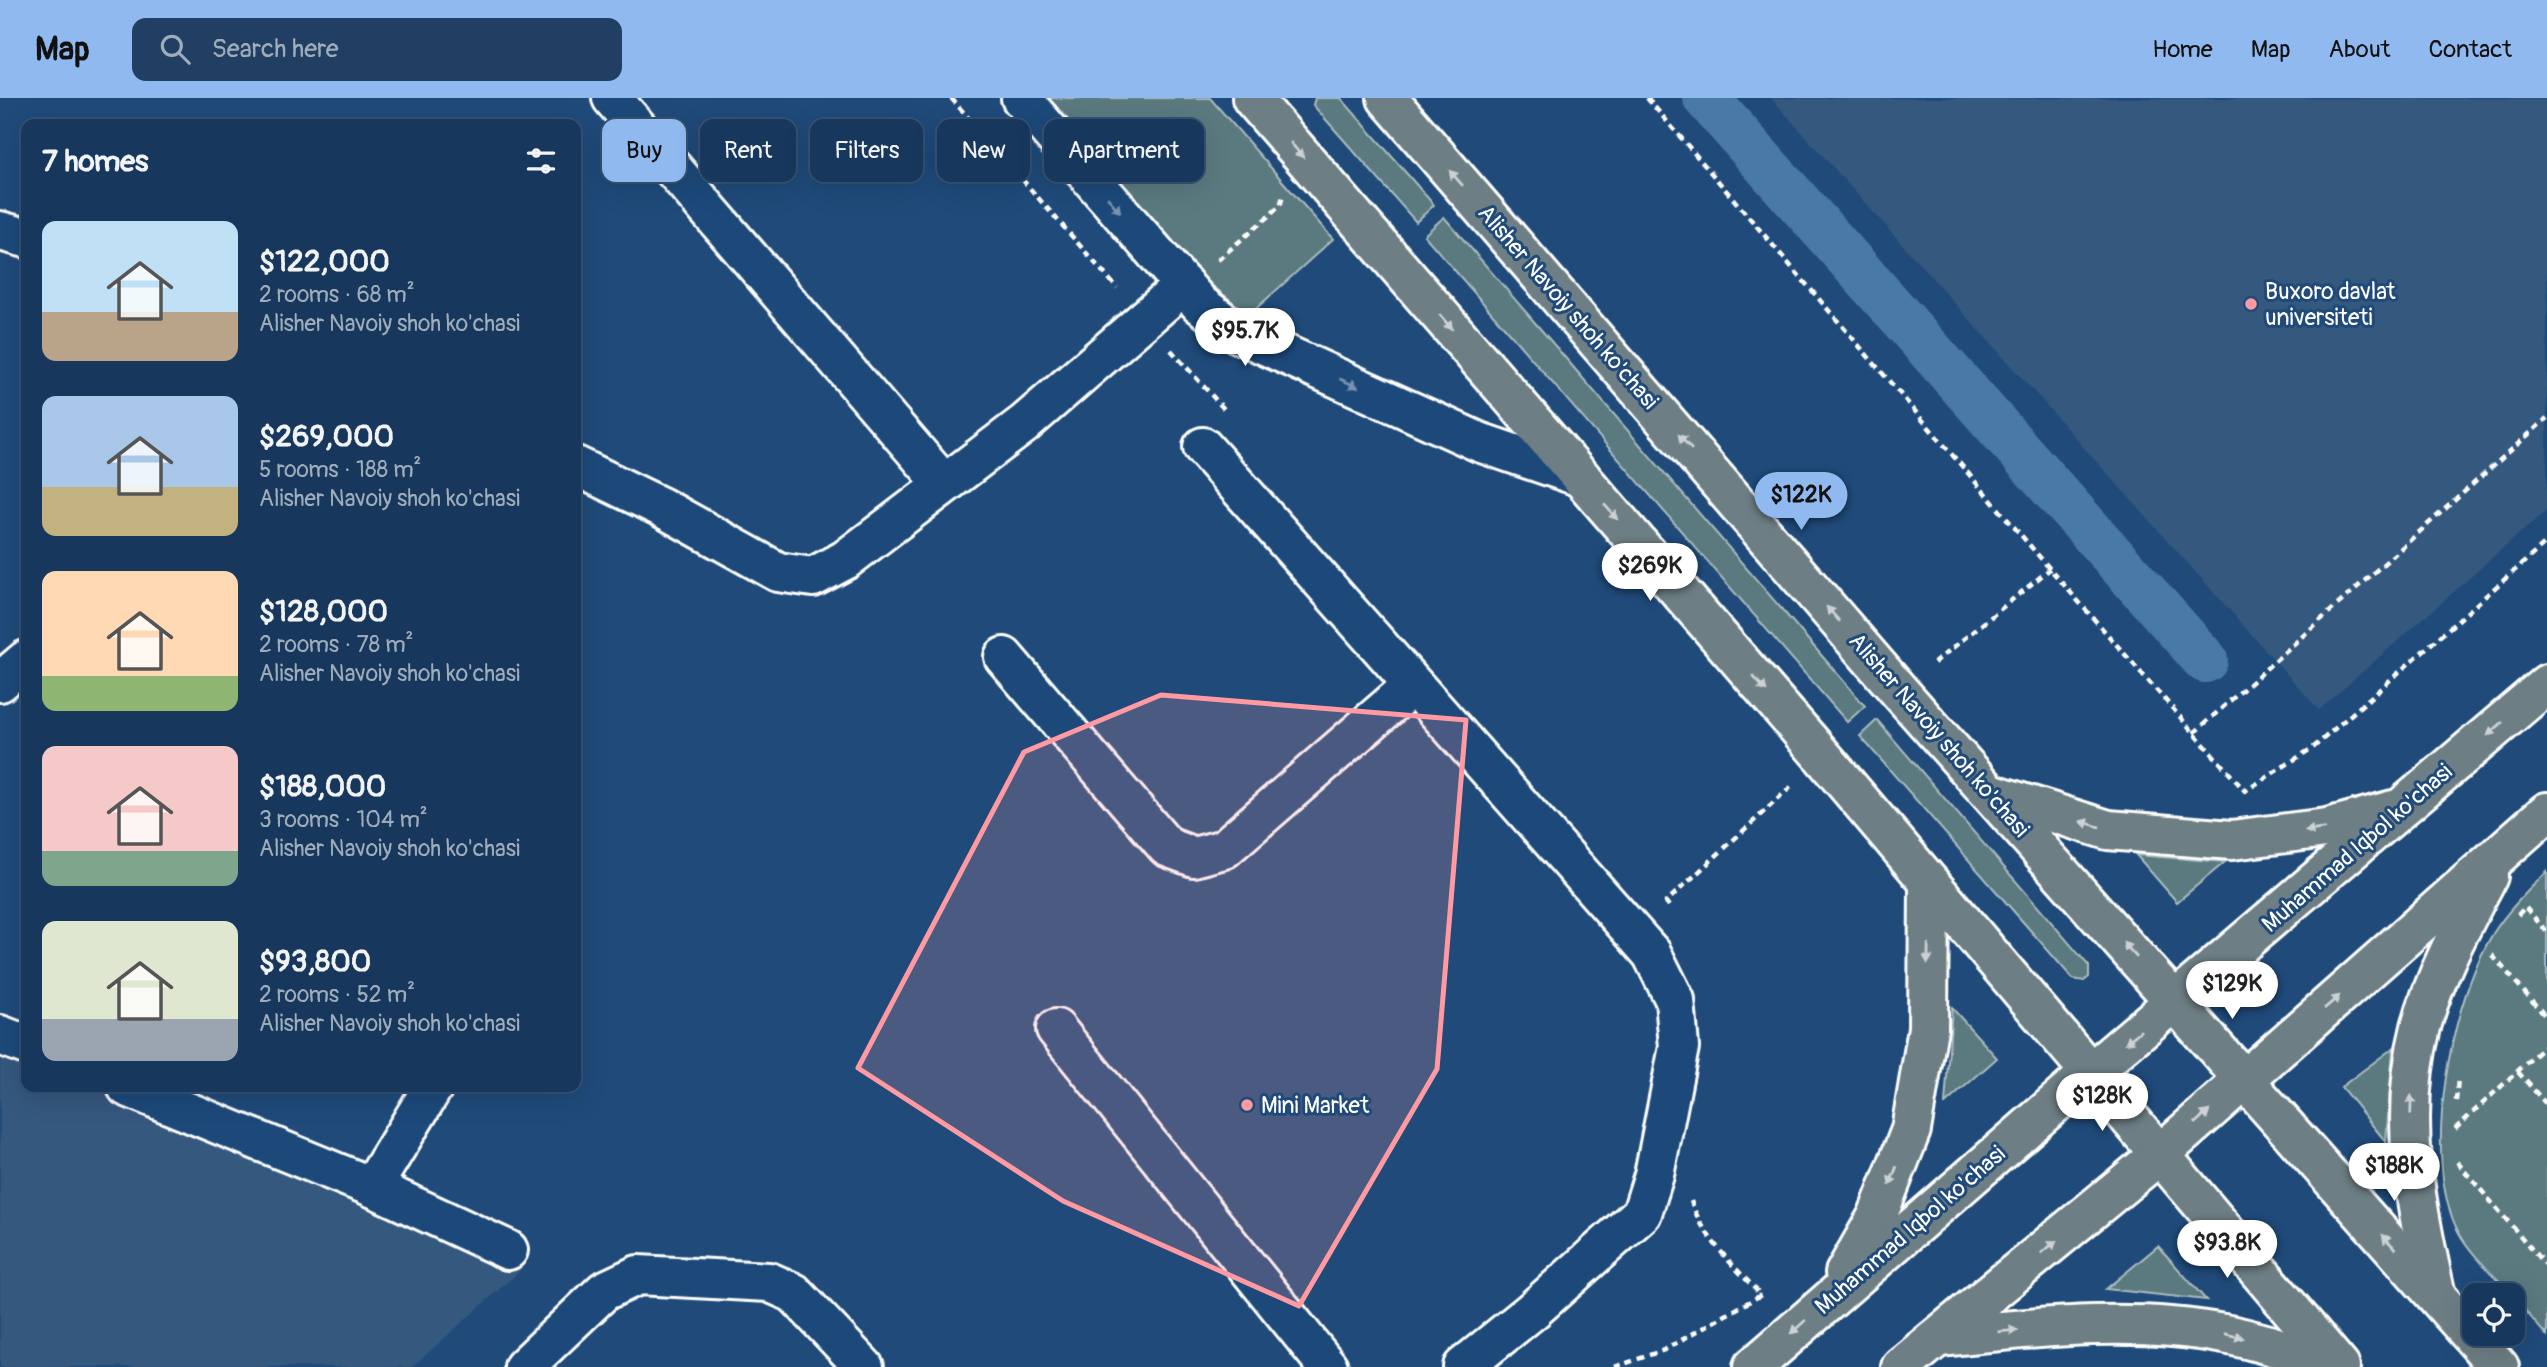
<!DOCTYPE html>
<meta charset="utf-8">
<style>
:root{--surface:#17385c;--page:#203f62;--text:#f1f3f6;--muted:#9eacbb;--line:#365272;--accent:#90b9f0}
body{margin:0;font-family:Pangolin,sans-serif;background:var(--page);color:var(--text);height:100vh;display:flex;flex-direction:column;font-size:26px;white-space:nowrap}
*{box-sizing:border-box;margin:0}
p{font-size:23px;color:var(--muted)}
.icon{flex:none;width:38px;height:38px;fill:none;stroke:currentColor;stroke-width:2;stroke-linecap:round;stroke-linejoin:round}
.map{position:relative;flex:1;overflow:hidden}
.details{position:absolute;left:21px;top:21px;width:560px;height:973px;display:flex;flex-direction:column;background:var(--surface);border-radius:14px;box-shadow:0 7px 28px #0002,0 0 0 2px var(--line)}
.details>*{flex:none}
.top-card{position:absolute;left:602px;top:21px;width:665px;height:63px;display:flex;gap:14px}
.controls{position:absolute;left:2462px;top:1185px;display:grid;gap:14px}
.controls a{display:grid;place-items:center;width:63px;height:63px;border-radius:14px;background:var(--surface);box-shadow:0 7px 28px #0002,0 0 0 2px var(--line);font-size:35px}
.price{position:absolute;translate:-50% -60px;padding:0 16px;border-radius:24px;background:#fff;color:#222;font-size:23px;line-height:46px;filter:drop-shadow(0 2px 4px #0008)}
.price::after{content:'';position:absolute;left:50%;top:42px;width:21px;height:16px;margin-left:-10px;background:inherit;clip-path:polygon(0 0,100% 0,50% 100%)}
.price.current{background:var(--accent);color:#111}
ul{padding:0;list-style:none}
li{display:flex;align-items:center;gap:21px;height:175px;padding:0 21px}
li span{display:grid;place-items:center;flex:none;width:196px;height:140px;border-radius:14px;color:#555}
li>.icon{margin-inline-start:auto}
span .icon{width:84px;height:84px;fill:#fffc;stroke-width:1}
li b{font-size:30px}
h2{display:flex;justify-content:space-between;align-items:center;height:84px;padding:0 21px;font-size:30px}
.pill{padding:0 24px;border-radius:14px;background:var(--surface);box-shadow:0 7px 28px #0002,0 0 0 2px var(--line);font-size:24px;line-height:63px}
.pill.current{background:var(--accent);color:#111}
header{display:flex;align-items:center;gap:42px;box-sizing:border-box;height:98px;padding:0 35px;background:var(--accent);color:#111}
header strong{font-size:33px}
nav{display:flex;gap:38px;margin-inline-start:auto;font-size:24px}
.search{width:490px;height:63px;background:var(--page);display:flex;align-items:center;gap:18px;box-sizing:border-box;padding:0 24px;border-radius:14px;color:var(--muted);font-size:26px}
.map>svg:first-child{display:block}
</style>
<header>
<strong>Map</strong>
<div class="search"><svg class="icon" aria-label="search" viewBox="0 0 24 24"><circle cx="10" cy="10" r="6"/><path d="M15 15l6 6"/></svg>Search here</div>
<nav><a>Home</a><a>Map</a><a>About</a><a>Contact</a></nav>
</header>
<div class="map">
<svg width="2547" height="1269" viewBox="0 0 2547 1269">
<rect width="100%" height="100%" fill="#1f4a7a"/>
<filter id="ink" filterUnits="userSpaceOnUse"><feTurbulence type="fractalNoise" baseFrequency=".0143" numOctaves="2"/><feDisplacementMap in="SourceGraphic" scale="14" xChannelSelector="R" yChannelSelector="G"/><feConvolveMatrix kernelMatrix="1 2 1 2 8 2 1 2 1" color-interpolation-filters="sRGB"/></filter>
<g filter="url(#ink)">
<g fill="#34587e">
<path d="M1771,0h776v412l-228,200z"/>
<path d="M0,945l26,11v33h75l420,183 -109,97h-412z"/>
</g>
<g fill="#5a7a7f" stroke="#acbcbf" stroke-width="2">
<path d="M1041,0h169l123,141 -84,76 -70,-56z"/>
<path d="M1315,0h26l93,107 -18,17 -103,-117z"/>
<path d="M1444,119l421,489 -18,16 -423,-487z"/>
<path d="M1877,622l212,246v11l-5,4 -11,-2 -213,-243z"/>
<path d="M2136,757l89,7 -48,40z"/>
<path d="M2547,774v464c-12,-13 -23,-28 -34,-40 -17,-20 -42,-40 -55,-65 -38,-73 -7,-231 36,-299 14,-22 34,-42 53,-60z"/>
<path d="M1952,910l45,50 -52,46z"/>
<path d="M2393,950l-7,94 -45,-55z"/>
<path d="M2158,1148l48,54 -100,-11z"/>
</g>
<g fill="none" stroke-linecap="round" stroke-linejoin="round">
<path stroke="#4a79a6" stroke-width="46" d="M1706,0l499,562"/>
<g stroke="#fff" stroke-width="44">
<g id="minor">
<path d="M612,0l332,386"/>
<path d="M1021,0l179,206 38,29 241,109 102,35"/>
<path d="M0,133l26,7"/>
<path d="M1203,349l449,507 23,46 4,47 -25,128 -12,38 -110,98 -69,56"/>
<path d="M576,368l85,41 117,65 35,5 32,-17 179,-136 160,-139"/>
<path d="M1004,559l163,190 27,10 30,-8 189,-164"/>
<path d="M0,584l26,-22"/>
<path d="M1056,931l272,338"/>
<path d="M0,937l26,10"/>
<path d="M127,989l245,100 136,63"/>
<path d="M372,1089l61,-100"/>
<path d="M524,1269l80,-76 34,-16 131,7 25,11 70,74"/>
</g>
</g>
<g stroke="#fff" stroke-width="44">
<g id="major">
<path d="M1252,0l572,660 516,609"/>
<path d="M1387,0l512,593 600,676"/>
<path d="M1990,695l118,37 124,10 95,-12 66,-18"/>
<path d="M1845,1175l32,-56 34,-87 17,-102 1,-143"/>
<path d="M2435,1193c-20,-87 -37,-175 -14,-264 14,-53 42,-103 67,-151"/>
<path d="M1940,1239c93,-9 191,-21 284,-3 38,7 76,21 113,33"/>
<path d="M1753,1269l337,-294 457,-389"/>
<path d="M1901,1269l258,-212 388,-343"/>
</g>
</g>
<g stroke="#fff" stroke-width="4.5" stroke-dasharray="7 5" stroke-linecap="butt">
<path d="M951,0l166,190"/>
<path d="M1647,0l403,471 195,222 69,-44 233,-205"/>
<path d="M1218,162l62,-54 3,-10"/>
<path d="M1171,252l53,59"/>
<path d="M1934,565l116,-94"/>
<path d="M2194,635l353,-315"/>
<path d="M1669,808l-3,-4 127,-117"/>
<path d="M2518,817l7,-8 22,25"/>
<path d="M2492,857l55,63"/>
<path d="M2518,974l29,33"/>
<path d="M2456,1003l2,-22"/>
<path d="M2455,1031l92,-85"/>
<path d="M2457,1064l90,105"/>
<path d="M1615,1269l49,-17 97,-55c-27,-29 -57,-56 -70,-94"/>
</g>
<use href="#minor" stroke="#1f4a7a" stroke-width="38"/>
<use href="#major" stroke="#6d7e84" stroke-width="38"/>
</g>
<defs><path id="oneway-solid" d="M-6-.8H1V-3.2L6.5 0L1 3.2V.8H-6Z" transform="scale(1.75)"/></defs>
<g fill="#ccd2d4">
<use href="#oneway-solid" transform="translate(1297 52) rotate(49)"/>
<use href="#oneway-solid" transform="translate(1456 80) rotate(-131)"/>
<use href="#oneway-solid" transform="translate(1446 224) rotate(49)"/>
<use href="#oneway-solid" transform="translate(1685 344) rotate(-131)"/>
<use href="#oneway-solid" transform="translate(1611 414) rotate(49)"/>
<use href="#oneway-solid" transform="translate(1833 516) rotate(-131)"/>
<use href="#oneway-solid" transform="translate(1760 586) rotate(49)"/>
<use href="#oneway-solid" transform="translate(2495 631) rotate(139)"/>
<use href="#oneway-solid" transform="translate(2090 726) rotate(-163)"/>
<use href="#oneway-solid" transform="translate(2315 732) rotate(172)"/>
<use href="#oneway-solid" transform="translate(2130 852) rotate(-132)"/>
<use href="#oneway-solid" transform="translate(1928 856) rotate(91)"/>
<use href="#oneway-solid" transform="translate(2332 904) rotate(-41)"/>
<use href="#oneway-solid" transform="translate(2133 939) rotate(140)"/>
<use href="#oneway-solid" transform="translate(2411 1007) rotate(-88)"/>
<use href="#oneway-solid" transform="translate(2202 1019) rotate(-42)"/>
<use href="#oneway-solid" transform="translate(1893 1078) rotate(112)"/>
<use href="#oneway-solid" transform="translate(2389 1144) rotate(-132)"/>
<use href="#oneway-solid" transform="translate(2049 1149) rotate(-39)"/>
<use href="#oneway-solid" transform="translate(1798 1229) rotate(138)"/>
<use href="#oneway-solid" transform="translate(2008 1233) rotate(-5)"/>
<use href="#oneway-solid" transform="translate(2234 1238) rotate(13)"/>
</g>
<g fill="#7992af">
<use href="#oneway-solid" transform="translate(1114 107) rotate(49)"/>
<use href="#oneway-solid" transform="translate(1349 285) rotate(24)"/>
</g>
</g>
<path fill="#ff9aa2" fill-opacity="0.2" stroke="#ff9aa2" stroke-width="5" stroke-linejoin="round" d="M1161,597l305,25 -29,349 -138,237 -236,-105 -205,-133 166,-316z"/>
<g fill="#ff9aa2" stroke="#1f4a7a" stroke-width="2.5">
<circle cx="2251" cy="206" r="7"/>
<circle cx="1247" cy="1007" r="7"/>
</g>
<g text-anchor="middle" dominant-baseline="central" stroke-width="6" stroke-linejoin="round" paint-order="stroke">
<g font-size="23" fill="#fff" stroke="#1f4a7a" text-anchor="start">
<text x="2265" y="193">Buxoro davlat<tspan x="2265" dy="26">universiteti</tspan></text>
<text x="1261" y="1007">Mini Market</text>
</g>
<g font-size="23" fill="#fff" stroke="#1f4a7a">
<text transform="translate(1568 209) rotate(49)">Alisher Navoiy shoh ko'chasi</text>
<text transform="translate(1939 637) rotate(49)">Alisher Navoiy shoh ko'chasi</text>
<text transform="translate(2357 750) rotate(-41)">Muhammad Iqbol ko'chasi</text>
<text transform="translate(1910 1132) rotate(-41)">Muhammad Iqbol ko'chasi</text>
</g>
</g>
</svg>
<div class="controls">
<a><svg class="icon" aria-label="locate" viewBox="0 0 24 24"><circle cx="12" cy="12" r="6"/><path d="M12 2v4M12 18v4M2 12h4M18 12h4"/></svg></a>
</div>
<b class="price" style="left:1245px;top:270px">$95.7K</b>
<b class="price current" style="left:1801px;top:434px">$122K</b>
<b class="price" style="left:1650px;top:505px">$269K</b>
<b class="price" style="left:2232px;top:923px">$129K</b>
<b class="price" style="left:2102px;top:1035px">$128K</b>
<b class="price" style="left:2394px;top:1105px">$188K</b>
<b class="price" style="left:2227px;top:1182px">$93.8K</b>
<div class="top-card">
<a class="pill current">Buy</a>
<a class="pill">Rent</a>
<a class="pill">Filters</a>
<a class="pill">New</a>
<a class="pill">Apartment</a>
</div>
<section class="details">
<h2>7 homes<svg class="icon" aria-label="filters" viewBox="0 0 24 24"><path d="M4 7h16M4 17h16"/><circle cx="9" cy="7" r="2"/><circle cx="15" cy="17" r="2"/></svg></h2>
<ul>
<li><span style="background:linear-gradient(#bfe0f5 65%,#b9a48a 0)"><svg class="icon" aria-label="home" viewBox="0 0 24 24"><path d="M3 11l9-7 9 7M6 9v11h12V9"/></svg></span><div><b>$122,000</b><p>2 rooms · 68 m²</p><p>Alisher Navoiy shoh ko'chasi</p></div></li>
<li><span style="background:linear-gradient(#a9c7e8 65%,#c2b280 0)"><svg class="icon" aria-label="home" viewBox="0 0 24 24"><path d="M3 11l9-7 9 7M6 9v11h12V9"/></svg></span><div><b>$269,000</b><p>5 rooms · 188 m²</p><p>Alisher Navoiy shoh ko'chasi</p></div></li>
<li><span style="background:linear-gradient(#ffd9b3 75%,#8fb573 0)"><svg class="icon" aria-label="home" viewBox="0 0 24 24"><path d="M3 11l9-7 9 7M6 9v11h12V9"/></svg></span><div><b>$128,000</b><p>2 rooms · 78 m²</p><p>Alisher Navoiy shoh ko'chasi</p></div></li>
<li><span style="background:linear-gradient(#f6c9c9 75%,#7fa58c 0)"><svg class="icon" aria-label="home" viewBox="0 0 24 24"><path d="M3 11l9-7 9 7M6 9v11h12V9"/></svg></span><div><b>$188,000</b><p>3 rooms · 104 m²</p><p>Alisher Navoiy shoh ko'chasi</p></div></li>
<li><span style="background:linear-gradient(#dfe7d0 70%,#9aa5b1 0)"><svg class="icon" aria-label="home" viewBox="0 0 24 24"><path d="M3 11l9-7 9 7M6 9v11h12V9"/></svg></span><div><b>$93,800</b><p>2 rooms · 52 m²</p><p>Alisher Navoiy shoh ko'chasi</p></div></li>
</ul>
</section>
</div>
